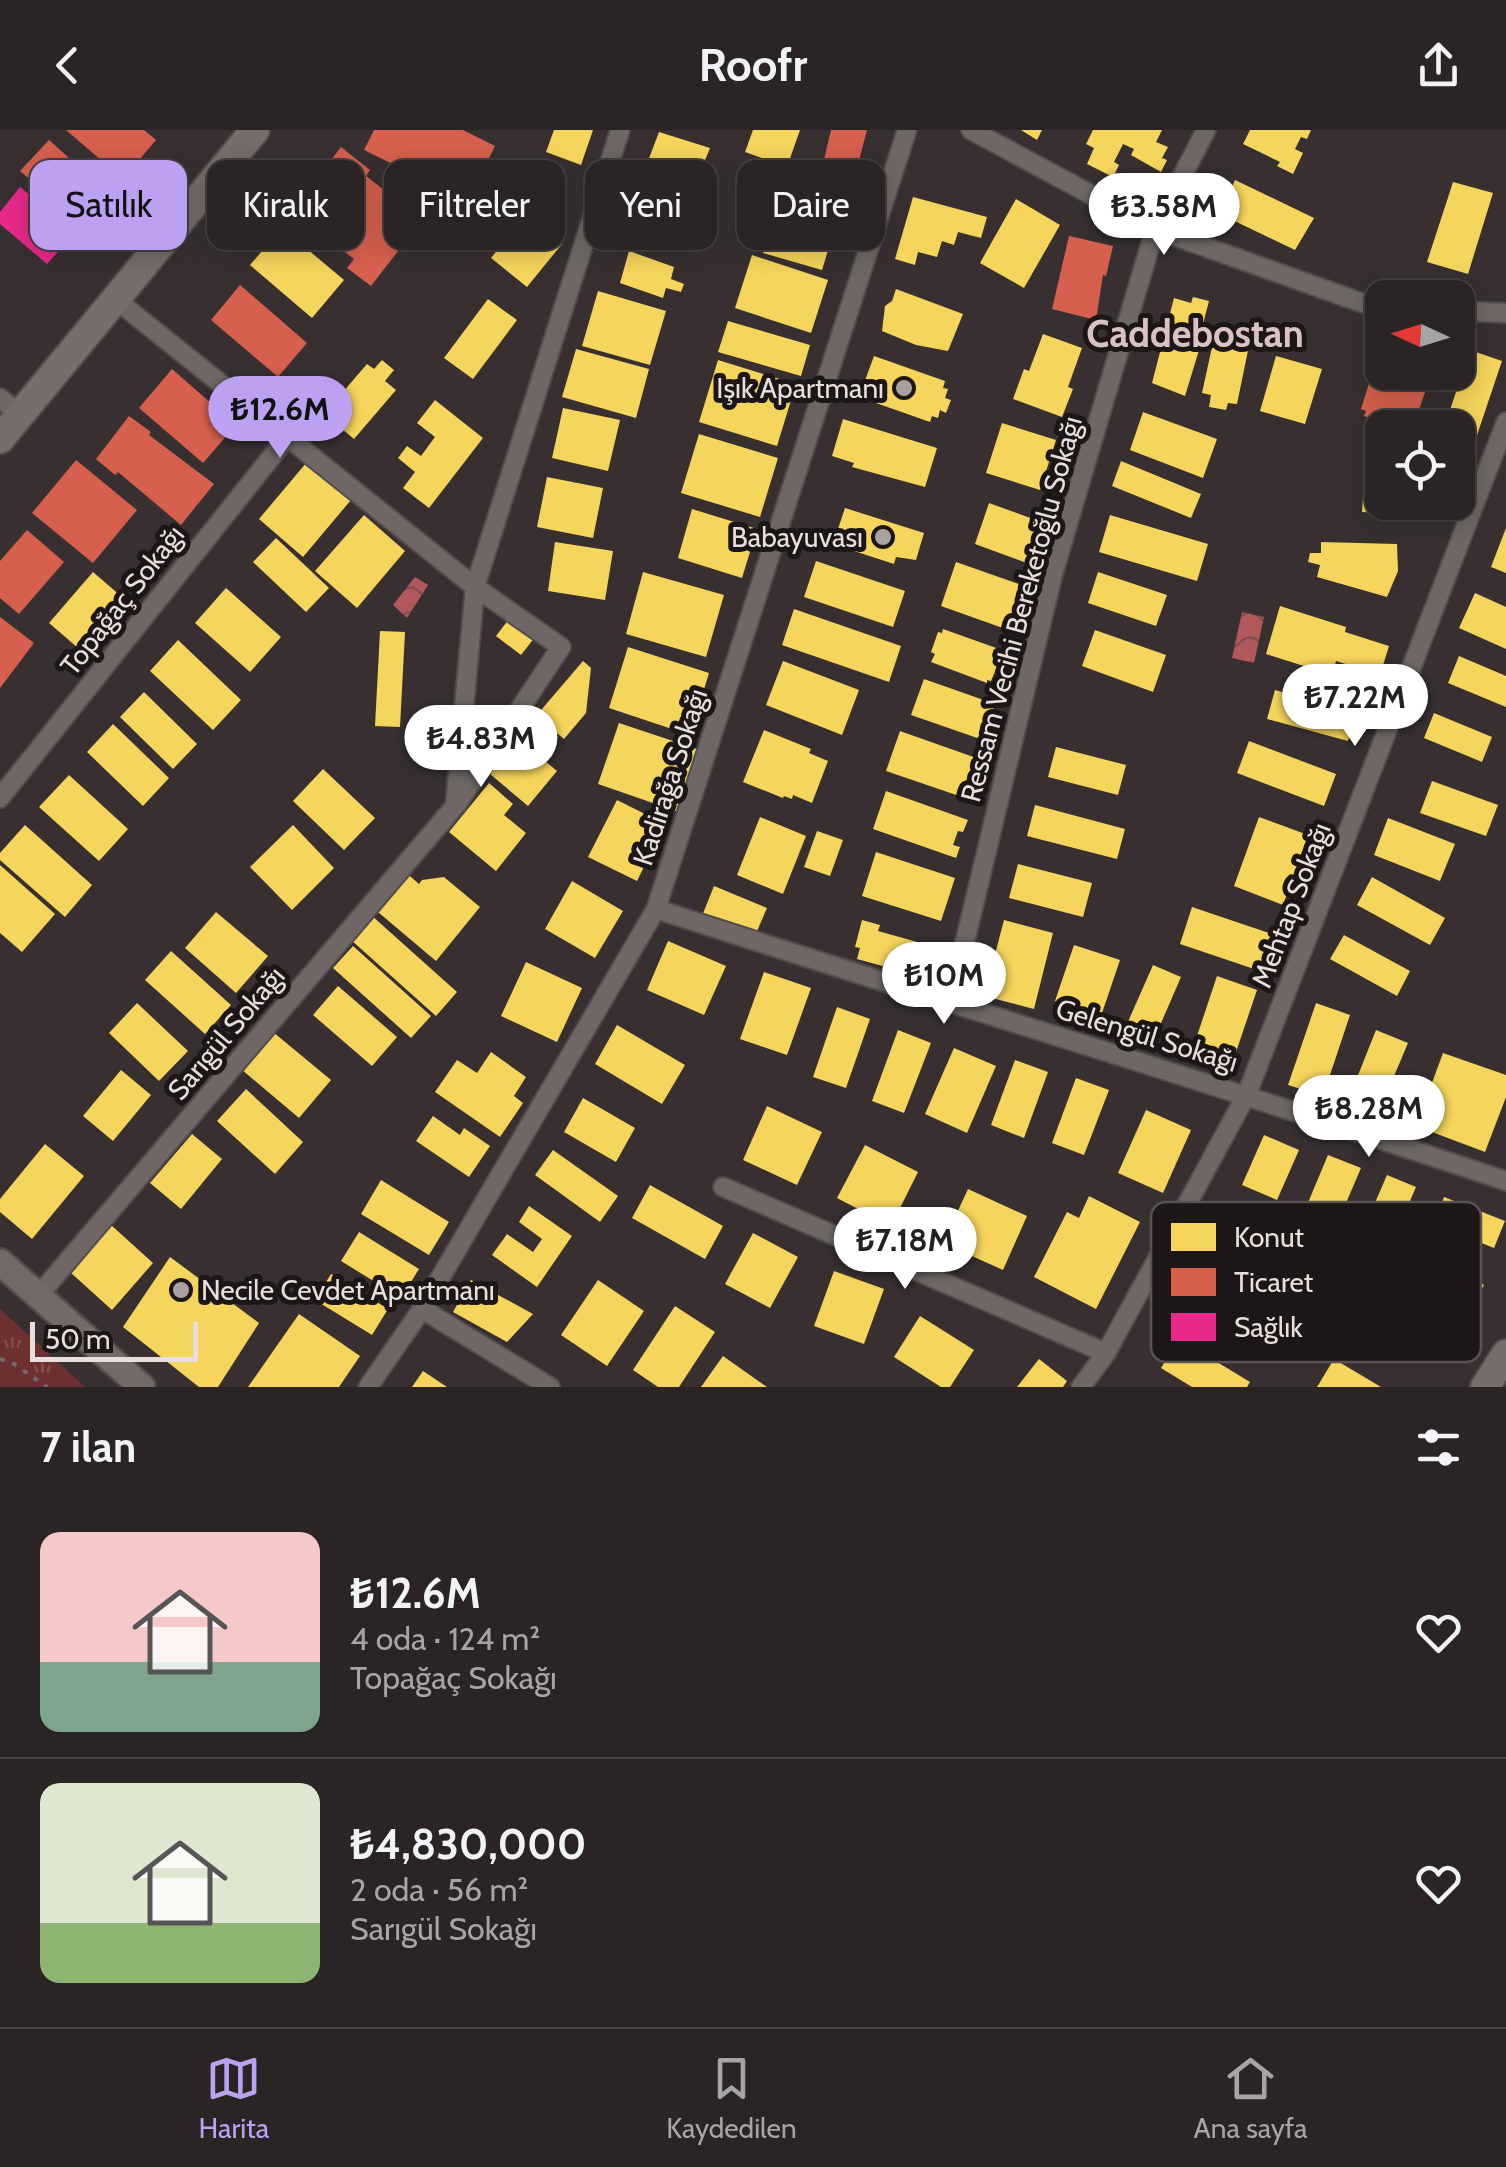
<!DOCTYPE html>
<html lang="tr">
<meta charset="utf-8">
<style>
:root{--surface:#2a2424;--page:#363031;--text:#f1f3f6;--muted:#a5a4a6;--line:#464141;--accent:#bca0f2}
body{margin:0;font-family:Cabin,sans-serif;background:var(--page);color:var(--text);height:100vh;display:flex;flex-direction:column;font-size:38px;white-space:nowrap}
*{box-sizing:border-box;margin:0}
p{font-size:32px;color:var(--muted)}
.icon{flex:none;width:55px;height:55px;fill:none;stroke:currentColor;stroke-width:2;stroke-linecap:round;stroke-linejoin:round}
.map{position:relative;height:1257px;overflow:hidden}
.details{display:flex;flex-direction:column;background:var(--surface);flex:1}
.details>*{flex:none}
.guide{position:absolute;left:30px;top:30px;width:1000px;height:90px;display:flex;gap:20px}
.needle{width:65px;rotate:274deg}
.buttons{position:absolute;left:1365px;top:150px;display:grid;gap:20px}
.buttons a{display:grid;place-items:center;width:110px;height:110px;border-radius:20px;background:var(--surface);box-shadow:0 5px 25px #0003,0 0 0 2px var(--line);font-size:50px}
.scale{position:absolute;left:30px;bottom:25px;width:168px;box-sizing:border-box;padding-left:10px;border:5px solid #e8dede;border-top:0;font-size:28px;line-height:35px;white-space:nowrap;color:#e8dede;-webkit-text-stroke:8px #1d1616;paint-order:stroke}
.price{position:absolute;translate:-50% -85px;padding:0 22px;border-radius:35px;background:#fff;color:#222;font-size:32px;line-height:65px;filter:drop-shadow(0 2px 5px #0008)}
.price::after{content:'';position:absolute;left:50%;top:60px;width:30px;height:22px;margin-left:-15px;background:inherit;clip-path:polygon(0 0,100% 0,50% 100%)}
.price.current{background:var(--accent);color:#111}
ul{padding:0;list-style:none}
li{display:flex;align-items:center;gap:30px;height:250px;padding:0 40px}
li+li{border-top:2px solid var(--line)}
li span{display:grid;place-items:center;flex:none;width:280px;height:200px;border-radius:20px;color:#555}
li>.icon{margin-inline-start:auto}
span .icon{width:120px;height:120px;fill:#fffc;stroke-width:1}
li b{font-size:42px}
h2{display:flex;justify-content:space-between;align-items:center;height:120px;padding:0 40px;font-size:42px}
.pill{padding:0 35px;border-radius:20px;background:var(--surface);box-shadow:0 5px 25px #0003,0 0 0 2px var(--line);font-size:35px;line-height:90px}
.pill.current{background:var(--accent);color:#111}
header{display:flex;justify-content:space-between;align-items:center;height:130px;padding:0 40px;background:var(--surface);font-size:45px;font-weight:700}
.dock{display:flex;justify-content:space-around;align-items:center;height:140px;border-top:2px solid var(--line);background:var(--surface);font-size:28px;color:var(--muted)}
.dock a{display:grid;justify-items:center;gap:5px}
.dock .current{color:var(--accent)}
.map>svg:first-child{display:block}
</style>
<header><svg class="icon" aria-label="back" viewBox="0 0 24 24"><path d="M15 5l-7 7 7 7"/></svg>Roofr<svg class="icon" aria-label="share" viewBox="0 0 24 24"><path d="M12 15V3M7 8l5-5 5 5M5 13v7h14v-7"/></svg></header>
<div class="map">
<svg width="1506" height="1257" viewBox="0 0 1506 1257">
<defs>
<pattern id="park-tufts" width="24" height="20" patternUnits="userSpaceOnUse" patternTransform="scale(2.5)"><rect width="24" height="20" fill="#6e2f31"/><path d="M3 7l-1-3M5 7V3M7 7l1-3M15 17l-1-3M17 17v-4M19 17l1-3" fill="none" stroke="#834d4e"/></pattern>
<pattern id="water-waves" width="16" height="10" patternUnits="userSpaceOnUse" patternTransform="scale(2.5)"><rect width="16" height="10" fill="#b1585a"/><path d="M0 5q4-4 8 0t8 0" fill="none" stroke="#814f50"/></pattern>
</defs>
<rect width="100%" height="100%" fill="#383030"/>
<path fill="url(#park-tufts)" d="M0,1179l85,78h-85z"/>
<g fill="url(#water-waves)">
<path d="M415,447l13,8 -21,33 -14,-13z"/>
<path d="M1242,482l22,5 -10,46 -22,-5z"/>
</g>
<g fill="#f6d55c">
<path d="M554,0h39l-12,35 -35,-13z"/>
<path d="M753,0h47l-13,37 -42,-15z"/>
<path d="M1021,0h21l-5,10z"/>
<path d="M1093,0h69l-6,12 12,5 -6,11 5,2 -6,12 -30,-17 3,-6 -11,-5 -9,18 5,3 -6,12 -26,-13 7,-16 -8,-4z"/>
<path d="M1250,0h61l-4,9 -6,-2 -6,12 8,4 -10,21 -16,-8 3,-4 -37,-18z"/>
<path d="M659,2l51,16 -12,30 -50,-17z"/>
<path d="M636,40l58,28 -14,32 -58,-29z"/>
<path d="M1235,50l79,38 -19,32 -71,-34 8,-17 -5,-2z"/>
<path d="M1453,52l40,11 -25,81 -41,-12z"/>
<path d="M913,67l74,20 -6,21 -23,-6 -4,13 -12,-4 -5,16 -19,-5 -3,13 -20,-6z"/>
<path d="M1016,69l44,26 -36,63 -44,-25z"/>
<path d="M525,85l37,29 -35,43 -36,-29z"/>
<path d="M773,88l60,16 -11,36 -59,-17z"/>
<path d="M282,98l62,52 -32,38 -62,-53z"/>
<path d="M629,121l45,16 -3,12 13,5 -3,8 -15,-4 -3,10 -43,-15z"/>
<path d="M752,125l76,25 -17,53 -76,-25z"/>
<path d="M896,159l67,25 -15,37 -32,-6 -34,-14 3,-25 7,-5z"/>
<path d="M598,161l68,20 -16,54 -68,-19z"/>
<path d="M1193,167l16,4 -9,34 3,2 -18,59 -33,-13 22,-85 17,5z"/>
<path d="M488,169l29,21 -44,59 -29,-21z"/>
<path d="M728,191l82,24 -9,31 -83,-24z"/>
<path d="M1217,194l35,7 -15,73 -9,-1 -2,7 -17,-3 2,-12 -9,-2z"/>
<path d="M1043,204l39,14 -14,39 5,2 -11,28 -49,-18 11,-30 5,2z"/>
<path d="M576,219l73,20 -13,49 -74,-21z"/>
<path d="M1470,220l32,11 -32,95 -12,-4v-24h-14z"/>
<path d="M874,226l71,25 -2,7 5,1 -3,9 6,2 -5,13 -6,-3 -2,8 -6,-2 -2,6 -71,-25z"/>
<path d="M1276,226l46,13 -17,55 -45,-13z"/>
<path d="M382,230l12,10 -9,11 11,9 -42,49 -30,-25 43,-50 7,5z"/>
<path d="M718,230l78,24 -19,62 -78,-24z"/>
<path d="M435,270l48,38 -54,70 -26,-20 12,-16 -17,-14 9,-12 14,10 14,-19 -18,-14z"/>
<path d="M563,278l57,12 -12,51 -56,-13z"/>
<path d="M1143,282l74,27 -14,39 -73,-28z"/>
<path d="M843,289l94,29 -12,39 -73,-20 2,-4 -22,-7z"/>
<path d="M1002,293l54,17 -16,50 -54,-17z"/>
<path d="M699,304l79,24 -18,59 -79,-24z"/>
<path d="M1121,331l80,33 -10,24 -79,-32z"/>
<path d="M307,332l44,38 -48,57 -44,-38z"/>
<path d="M547,347l56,11 -10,50 -56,-11z"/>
<path d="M1364,352l18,1v19h57l-1,15 -76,-5z"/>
<path d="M989,373l58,21 -15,41 -57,-21z"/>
<path d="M845,378l79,25 -8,27 -20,-3 -2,7 -43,-14 1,-4 -6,-2 2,-6 -12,-3z"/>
<path d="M692,379l65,20 -15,49 -64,-20z"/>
<path d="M364,385l41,36 -48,57 -42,-37z"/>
<path d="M1110,385l98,29 -11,37 -98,-29z"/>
<path d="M1506,398v45l-15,-6z"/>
<path d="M276,408l53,50 -23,24 -53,-50z"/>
<path d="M555,412l58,9 -8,49 -57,-9z"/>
<path d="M1321,412l76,2 1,27 -11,26 -70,-20 3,-12 -12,-3 2,-9h11z"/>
<path d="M816,431l89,30 -12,36 -89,-30z"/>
<path d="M956,432l74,26 -16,44 -73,-26z"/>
<path d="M93,442l36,31 -44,51 -36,-31z"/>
<path d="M643,442l81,23 -18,62 -80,-23z"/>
<path d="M1098,442l69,23 -11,31 -68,-23z"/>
<path d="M226,458l55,49 -31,35 -55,-49z"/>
<path d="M1475,463l31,14v42l-47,-21z"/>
<path d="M1280,476l66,21 -1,5 44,14 -9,29 -44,-14 -4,14 -66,-21z"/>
<path d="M794,479l107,37 -12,36 -107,-37z"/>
<path d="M509,489l26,18 -14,18 -25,-19z"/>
<path d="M943,499l56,20 -2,4 5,1 -11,27 -4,-1v3l-56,-21 4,-8 -4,-2 7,-20 4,1z"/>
<path d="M1095,500l71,25 -13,37 -71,-26z"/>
<path d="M380,501l25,1 -5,95 -25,-1z"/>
<path d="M178,510l63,60 -28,30 -63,-59z"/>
<path d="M628,517l81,26 -19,62 -81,-27z"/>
<path d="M1459,526l47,20v31l-58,-24z"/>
<path d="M583,531l8,7 -5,45 -22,26 -28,-23z"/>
<path d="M783,531l76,29 -17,45 -76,-30z"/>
<path d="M924,549l71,25 -12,36 -72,-25z"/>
<path d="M1275,560l81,22 -8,29 -81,-22z"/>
<path d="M144,562l53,52 -24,25 -53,-52z"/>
<path d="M1434,583l58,24 -10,25 -58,-24z"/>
<path d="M619,593l78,26 -21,62 -78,-27z"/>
<path d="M113,594l56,54 -26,28 -56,-54z"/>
<path d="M764,600l47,19 -2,4 19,8 -16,42 -19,-8 -1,4 -8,-3 -1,2 -40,-16z"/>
<path d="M900,601l82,29 -14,39 -82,-28z"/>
<path d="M519,609l38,32 -29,35 -38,-32z"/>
<path d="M1249,611l87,33 -12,32 -87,-33z"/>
<path d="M1056,617l70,18 -8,30 -70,-18z"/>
<path d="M323,639l52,49 -31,32 -51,-49z"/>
<path d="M69,645l59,54 -29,32 -60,-54z"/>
<path d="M1432,651l66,24 -12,31 -66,-23z"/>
<path d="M489,653l24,21 -9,11 22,18 -30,38 -47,-39z"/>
<path d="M886,661l82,29 -5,12 -5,-1 -5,14 7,2 -4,11 -83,-29z"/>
<path d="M617,670l48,24 -28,57 -49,-24z"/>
<path d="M1035,675l90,24 -8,30 -90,-23z"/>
<path d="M760,687l46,19 -23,58 -46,-19z"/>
<path d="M1259,687l49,18 -25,70 -49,-19z"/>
<path d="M1388,688l67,26 -15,37 -66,-26z"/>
<path d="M25,695l67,60 -27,32 -65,-57v-7z"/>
<path d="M293,695l41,43 -42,42 -42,-43z"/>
<path d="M817,701l26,9 -13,36 -26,-9z"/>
<path d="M876,722l79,26 -14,43 -79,-25z"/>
<path d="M1018,734l74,19 -9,34 -74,-19z"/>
<path d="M0,735l55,49 -33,38 -22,-19z"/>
<path d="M403,740l16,14 3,-4 22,-3 36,30 -44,54 -64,-54z"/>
<path d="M1372,747l73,41 -15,27 -73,-40z"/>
<path d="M572,751l51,30 -28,47 -50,-29z"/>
<path d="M714,756l53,22 -13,30 -52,-22z"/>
<path d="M1192,777l80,27 -12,37 -80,-27z"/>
<path d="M216,782l52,44 -32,37 -51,-45z"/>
<path d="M371,785l86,77 -21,24 -86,-77z"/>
<path d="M862,790l18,5 -2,6 50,14 -1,3 7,2 -8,28 -69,-19 3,-11 -5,-1z"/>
<path d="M1004,790l49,13 -19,76 -50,-13z"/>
<path d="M1344,805l66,36 -13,25 -67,-37z"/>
<path d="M668,811l58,25 -22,49 -57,-25z"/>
<path d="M1074,815l46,15 -19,56 -46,-15z"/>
<path d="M353,816l78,70 -20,22 -78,-70z"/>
<path d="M171,821l60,54 -26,29 -60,-54z"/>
<path d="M526,832l56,26 -25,54 -56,-26z"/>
<path d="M1153,835l28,12 -26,60 -28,-13z"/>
<path d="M764,842l47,16 -24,67 -47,-16z"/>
<path d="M1217,846l40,14 -25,74 -40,-13z"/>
<path d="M338,856l59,51 -25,29 -59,-51z"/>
<path d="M137,873l51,48 -29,30 -50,-48z"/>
<path d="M1316,873l34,12 -27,81 -35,-11z"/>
<path d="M837,877l33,12 -24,69 -33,-11z"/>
<path d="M617,895l68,40 -23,39 -67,-40z"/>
<path d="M898,900l33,13 -27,70 -32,-12z"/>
<path d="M1376,900l32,13 -30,71 -31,-11z"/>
<path d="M273,902l58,48 -32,38 -58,-49z"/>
<path d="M954,918l42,18 -29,67 -42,-19z"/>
<path d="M491,922l35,25 -12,19 9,7 -23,34 -65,-45 22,-32 20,13z"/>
<path d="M1443,923l63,22v22l-21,55 -69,-26z"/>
<path d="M1015,930l33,12 -24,66 -33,-13z"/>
<path d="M121,940l30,25 -38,46 -30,-25z"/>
<path d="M1076,948l33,12 -25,65 -32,-12z"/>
<path d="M246,959l57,53 -28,32 -58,-53z"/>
<path d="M583,968l52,30 -19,34 -52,-30z"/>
<path d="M767,976l55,26 -25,53 -54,-25z"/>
<path d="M1146,980l45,20 -28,63 -45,-20z"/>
<path d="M433,986l27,19 4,-7 26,18 -21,31 -53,-36z"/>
<path d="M192,1004l30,25 -41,50 -31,-26z"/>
<path d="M1264,1005l35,15 -22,50 -35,-15z"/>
<path d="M45,1014l39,32 -52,63 -32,-27v-13z"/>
<path d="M865,1015l53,27 -27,54 -54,-28z"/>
<path d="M553,1020l65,46 -18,26 -65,-47z"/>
<path d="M1328,1025l33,13 -27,63 -32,-14z"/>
<path d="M1387,1045l29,12 -23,54 -29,-13z"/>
<path d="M381,1050l68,42 -20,33 -68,-41z"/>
<path d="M650,1055l73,41 -18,33 -73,-41z"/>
<path d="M968,1059l59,27 -24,54 -60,-27z"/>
<path d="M1089,1066l51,26 -44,87 -62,-32 33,-65 12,6z"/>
<path d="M1444,1067l61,24 -11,27 -60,-24z"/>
<path d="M529,1076l43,30 -35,51 -45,-32 15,-21 26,18 9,-13 -23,-17z"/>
<path d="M111,1095l42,38 -41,47 -42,-38z"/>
<path d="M359,1102l60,37 -18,29 -60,-37z"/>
<path d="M753,1103l45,24 -28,51 -45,-24z"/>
<path d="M1435,1125l49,30 -23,38 -49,-30z"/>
<path d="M170,1127l89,66 -41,64h-19l-76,-60z"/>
<path d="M834,1141l50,18 -20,55 -50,-18z"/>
<path d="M331,1144l57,35 -16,26 -57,-35z"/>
<path d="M471,1150l62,34 -26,28 -54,-30z"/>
<path d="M598,1150l46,31 -37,55 -46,-31z"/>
<path d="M675,1176l40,26 -36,55h-21l-25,-17z"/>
<path d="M299,1184l61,42 -21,31h-91z"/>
<path d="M920,1186l54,34 -24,37h-9l-47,-30z"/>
<path d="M1179,1209l71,43 -3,5h-55l-31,-19z"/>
<path d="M723,1226l44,31h-66z"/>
<path d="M1039,1229l28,22 -4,6h-46z"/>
<path d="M1334,1229l47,28h-64z"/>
<path d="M423,1241l24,16h-35z"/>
</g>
<g fill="#d6604d">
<path d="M66,0h78l12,10 -33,39z"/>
<path d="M374,0h89l32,16 -27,55 -104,-51z"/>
<path d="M831,0h36l-20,76 -32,-8z"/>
<path d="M49,10l57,51 -27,30 -59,-50z"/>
<path d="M341,17l29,23 -4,6 36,28 4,-5 20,16 -55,71 -24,-18 7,-9 -37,-29 -5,6 -25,-19z"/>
<path d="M1069,106l44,10 -7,30 -3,-1 -7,45 -44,-11z"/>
<path d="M240,155l67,58 -29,34 -67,-57z"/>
<path d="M1382,212v30h50l-18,52 -5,-1 -2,5 -20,-6 -5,8 -12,-4 2,-7 -8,-3 2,-5 -5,-2z"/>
<path d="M172,239l64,56 -33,38 -64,-55z"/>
<path d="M129,286l22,16 -2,3 65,49 -33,41 -63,-53 -3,3 -19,-16z"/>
<path d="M76,330l61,50 -44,53 -61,-50z"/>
<path d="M27,400l37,32 -45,52 -19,-16v-37z"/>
<path d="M0,487l34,26 -34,45z"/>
</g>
<path fill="#e7298a" d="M20,57l55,46 -28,31 -47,-40v-12z"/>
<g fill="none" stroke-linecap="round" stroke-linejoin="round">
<g stroke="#534c4c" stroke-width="22">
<g id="street">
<path d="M971,0l184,99 227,81"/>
<path d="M115,169l360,288 86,60 -104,157"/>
<path d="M1458,181l48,2"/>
<path d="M0,268l20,17"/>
<path d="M0,668l288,-362"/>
<path d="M656,779c283,92 568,177 850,272"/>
<path d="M950,874l103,-430 102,-345 51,-99"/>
<path d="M723,1057l383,166"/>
<path d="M38,1166l417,-490 20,-219 145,-457"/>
<path d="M422,1179l128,78"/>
<path d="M368,1257l54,-78 234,-400 251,-779"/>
<path d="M1081,1257l25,-34 141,-259 259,-672"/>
</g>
</g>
<g stroke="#534c4c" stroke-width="30">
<path id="secondary" d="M0,1132l142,125"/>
</g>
<g stroke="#534c4c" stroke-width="32">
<g id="primary">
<path d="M0,309l255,-309"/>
<path d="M1485,1257l21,-33"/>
</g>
</g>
<path stroke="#706b6a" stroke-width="4" stroke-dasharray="5 8" stroke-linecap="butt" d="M0,1229l11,3 36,25"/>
<use href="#street" stroke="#6e6766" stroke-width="18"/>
<use href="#secondary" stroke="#736968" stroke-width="25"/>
<use href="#primary" stroke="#786c6c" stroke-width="28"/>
</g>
<g fill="#aaa1a1" stroke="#1d1616" stroke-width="4">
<circle cx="904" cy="258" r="10"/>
<circle cx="883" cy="407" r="10"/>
<circle cx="181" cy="1160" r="10"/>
</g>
<g text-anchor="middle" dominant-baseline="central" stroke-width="10" stroke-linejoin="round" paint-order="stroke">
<g font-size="28" fill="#e8dede" stroke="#1d1616" text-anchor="end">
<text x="884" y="258">Işık Apartmanı</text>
<text x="863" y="407">Babayuvası</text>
<text x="201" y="1160" text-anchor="start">Necile Cevdet Apartmanı</text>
</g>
<g font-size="28" fill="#e8dede" stroke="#1d1616">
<text transform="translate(122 470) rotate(-52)">Topağaç Sokağı</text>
<text transform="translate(1021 479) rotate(-75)">Ressam Vecihi Bereketoğlu Sokağı</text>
<text transform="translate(670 647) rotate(-72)">Kadirağa Sokağı</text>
<text transform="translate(1291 775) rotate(-69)">Mehtap Sokağı</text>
<text transform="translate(226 903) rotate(-50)">Sarıgül Sokağı</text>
<text transform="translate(1147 905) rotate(17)">Gelengül Sokağı</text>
</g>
<g font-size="38" font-weight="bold" fill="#d6c3c2" stroke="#1d1616">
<text x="1195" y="203">Caddebostan</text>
</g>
</g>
<rect x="1151" y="1072" width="330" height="160" rx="15" fill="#1d1616" stroke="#5a5252" stroke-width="2.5"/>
<rect x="1171" y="1093" width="45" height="28" fill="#f6d55c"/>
<rect x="1171" y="1138" width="45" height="28" fill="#d6604d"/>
<rect x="1171" y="1183" width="45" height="28" fill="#e7298a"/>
<g font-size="28" fill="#e8dede">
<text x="1234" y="1117">Konut</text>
<text x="1234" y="1162">Ticaret</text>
<text x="1234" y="1207">Sağlık</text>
</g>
</svg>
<div class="buttons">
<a><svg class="needle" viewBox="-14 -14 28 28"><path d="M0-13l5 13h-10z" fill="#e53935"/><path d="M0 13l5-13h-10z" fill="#a5a4a6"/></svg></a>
<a><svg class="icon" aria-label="locate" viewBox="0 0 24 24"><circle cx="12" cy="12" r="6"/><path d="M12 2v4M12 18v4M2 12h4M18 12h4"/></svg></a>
</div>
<div class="scale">50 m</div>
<b class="price" style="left:1164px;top:128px">₺3.58M</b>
<b class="price current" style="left:280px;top:331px">₺12.6M</b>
<b class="price" style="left:1355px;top:619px">₺7.22M</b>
<b class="price" style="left:481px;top:660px">₺4.83M</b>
<b class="price" style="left:944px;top:897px">₺10M</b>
<b class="price" style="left:1369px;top:1030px">₺8.28M</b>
<b class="price" style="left:905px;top:1162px">₺7.18M</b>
<div class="guide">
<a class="pill current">Satılık</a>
<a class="pill">Kiralık</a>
<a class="pill">Filtreler</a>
<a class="pill">Yeni</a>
<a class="pill">Daire</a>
</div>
</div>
<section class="details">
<h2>7 ilan<svg class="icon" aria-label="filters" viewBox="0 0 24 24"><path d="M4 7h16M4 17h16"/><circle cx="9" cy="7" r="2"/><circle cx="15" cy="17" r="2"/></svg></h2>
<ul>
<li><span style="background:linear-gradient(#f6c9c9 65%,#7fa58c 0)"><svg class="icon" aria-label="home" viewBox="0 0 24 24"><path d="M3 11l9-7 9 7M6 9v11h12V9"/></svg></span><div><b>₺12.6M</b><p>4 oda · 124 m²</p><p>Topağaç Sokağı</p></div><svg class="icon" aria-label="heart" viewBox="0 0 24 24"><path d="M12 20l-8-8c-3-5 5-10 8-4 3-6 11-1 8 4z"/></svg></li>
<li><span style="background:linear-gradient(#dfe7d0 70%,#8fb573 0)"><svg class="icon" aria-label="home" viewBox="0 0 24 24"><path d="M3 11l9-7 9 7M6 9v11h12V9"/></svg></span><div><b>₺4,830,000</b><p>2 oda · 56 m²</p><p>Sarıgül Sokağı</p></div><svg class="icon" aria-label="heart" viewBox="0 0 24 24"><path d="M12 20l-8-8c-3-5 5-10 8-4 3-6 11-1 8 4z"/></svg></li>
</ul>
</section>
<nav class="dock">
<a class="current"><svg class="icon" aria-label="map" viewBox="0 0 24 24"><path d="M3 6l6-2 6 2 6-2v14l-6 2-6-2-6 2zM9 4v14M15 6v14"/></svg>Harita</a>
<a><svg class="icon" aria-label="saved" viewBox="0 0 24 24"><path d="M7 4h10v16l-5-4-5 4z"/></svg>Kaydedilen</a>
<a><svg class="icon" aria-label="home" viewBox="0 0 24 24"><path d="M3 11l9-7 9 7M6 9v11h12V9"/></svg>Ana sayfa</a>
</nav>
